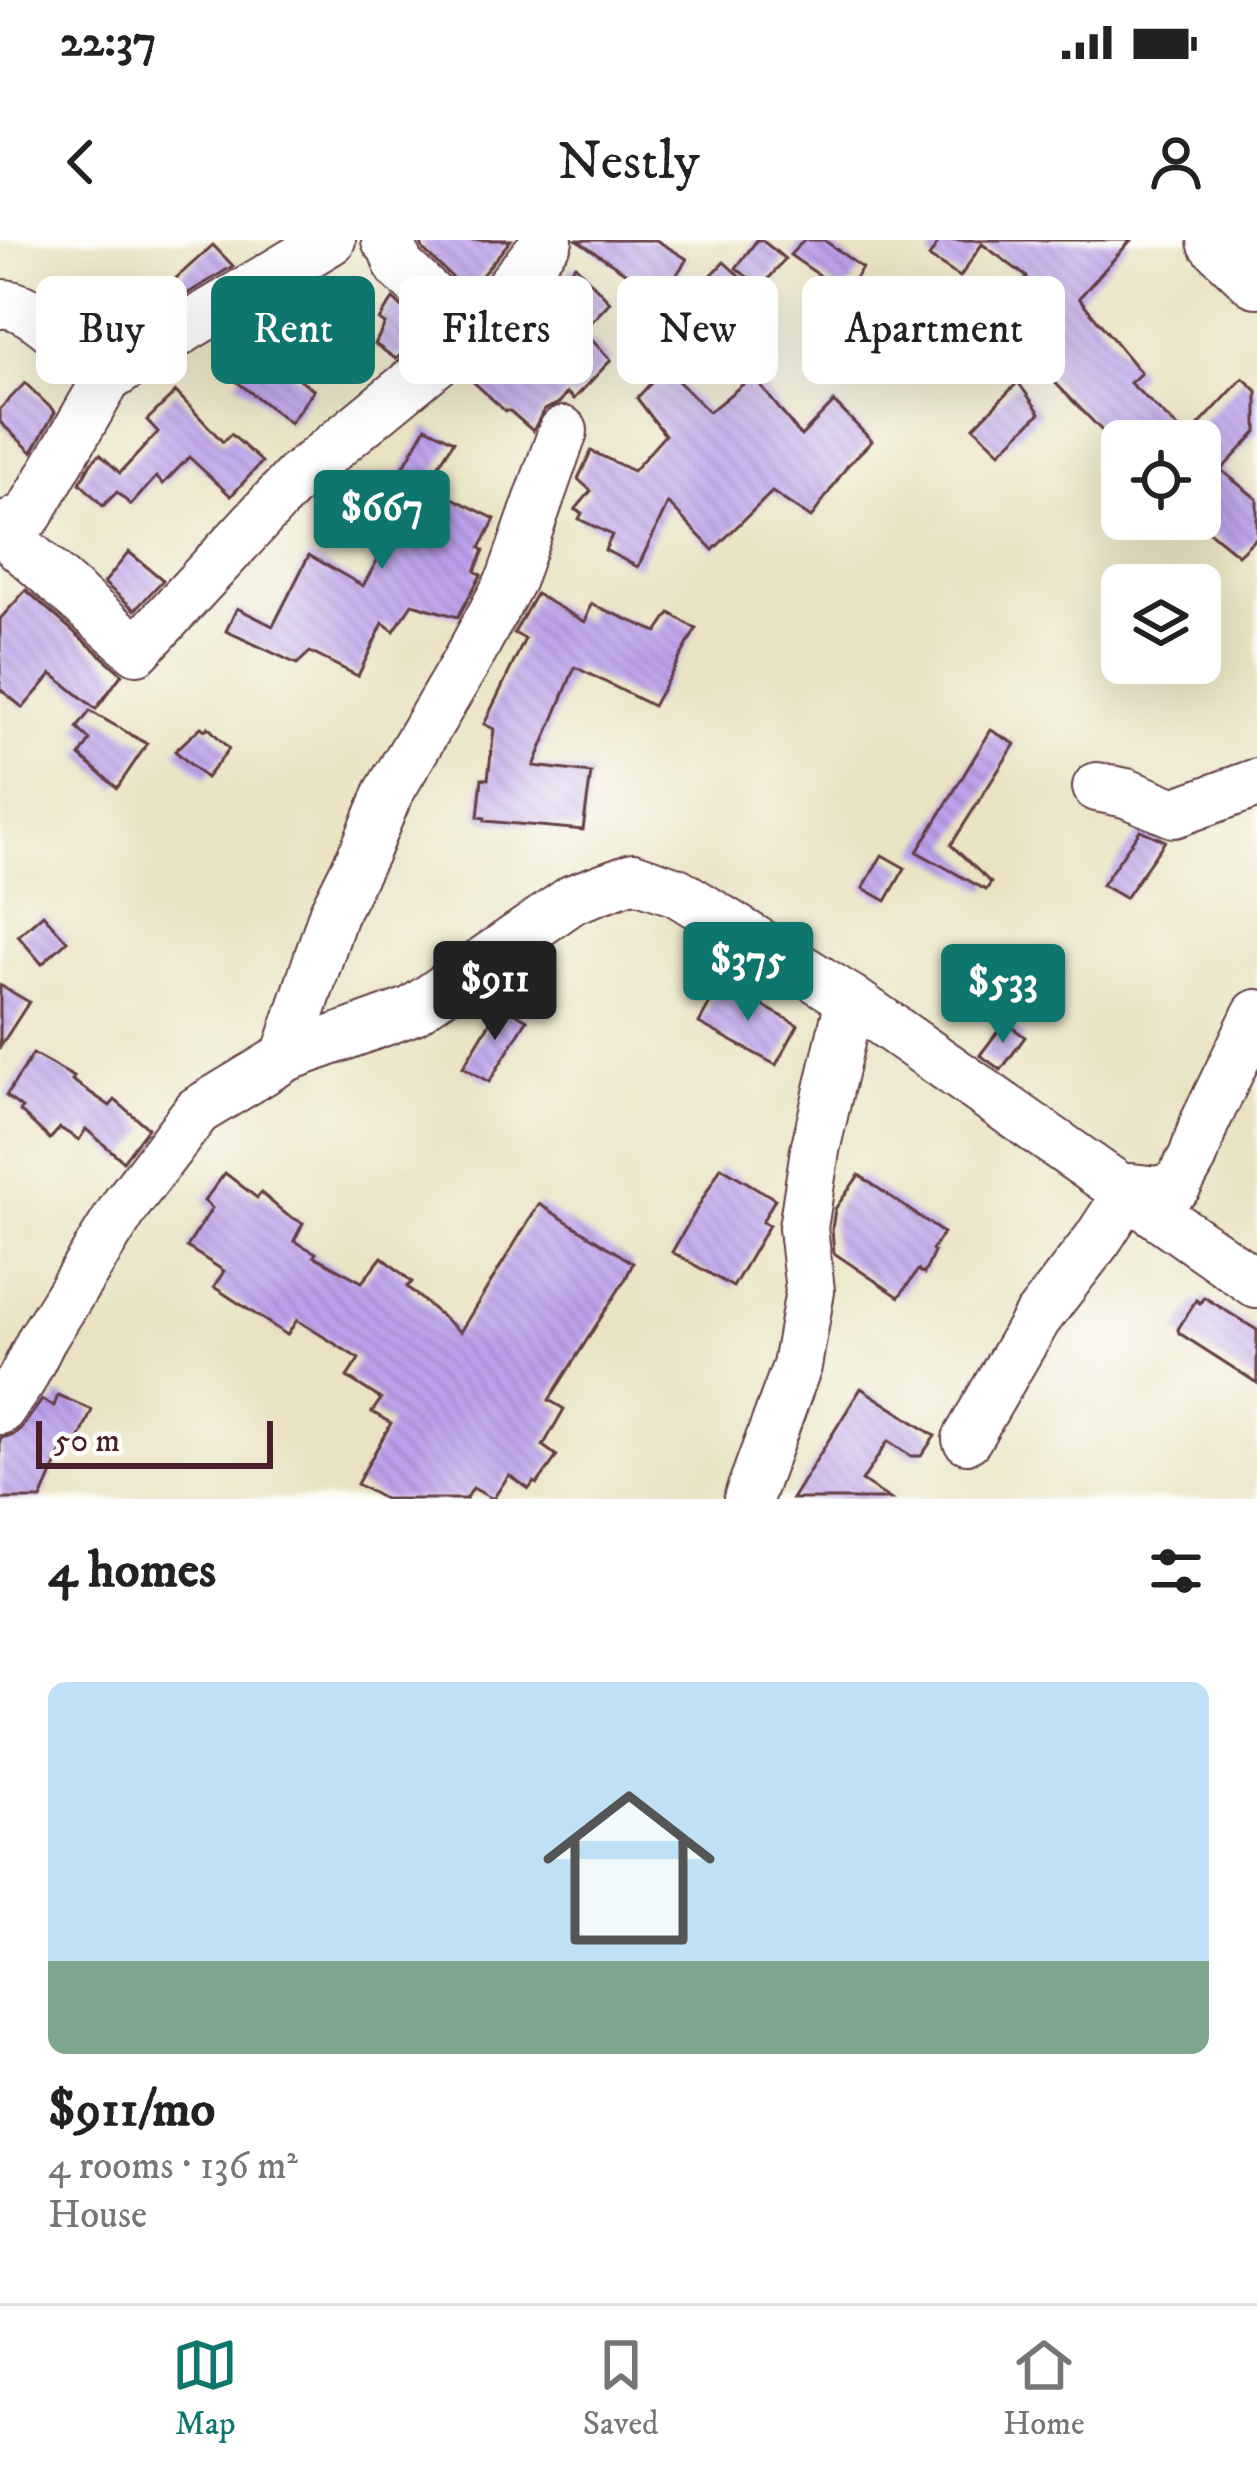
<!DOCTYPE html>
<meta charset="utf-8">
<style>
:root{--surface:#fff;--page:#f6f6f6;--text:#222;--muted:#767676;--line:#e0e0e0;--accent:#0f766e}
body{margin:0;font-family:"IM FELL DW Pica",serif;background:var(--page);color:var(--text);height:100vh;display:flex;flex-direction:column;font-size:45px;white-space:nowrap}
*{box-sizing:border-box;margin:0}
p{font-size:39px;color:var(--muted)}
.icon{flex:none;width:66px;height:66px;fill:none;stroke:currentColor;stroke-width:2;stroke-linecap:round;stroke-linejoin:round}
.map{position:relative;height:1259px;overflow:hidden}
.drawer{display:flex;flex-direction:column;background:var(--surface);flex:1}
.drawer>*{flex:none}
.banner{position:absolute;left:36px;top:36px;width:1185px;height:108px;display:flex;gap:24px}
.buttons{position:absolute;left:1101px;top:180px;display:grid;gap:24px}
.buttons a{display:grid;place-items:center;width:120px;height:120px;border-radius:18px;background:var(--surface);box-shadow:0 12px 48px #0002;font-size:60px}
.scale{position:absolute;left:36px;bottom:30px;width:237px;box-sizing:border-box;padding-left:12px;border:6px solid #4a1f2b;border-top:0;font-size:33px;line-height:42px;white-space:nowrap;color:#4a1f2b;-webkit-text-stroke:9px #fdfcf7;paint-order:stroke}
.price{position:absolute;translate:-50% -102px;padding:0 27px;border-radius:12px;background:var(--accent);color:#fff;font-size:39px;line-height:78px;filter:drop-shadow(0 3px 6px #0008)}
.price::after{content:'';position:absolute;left:50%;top:72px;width:36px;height:27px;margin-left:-18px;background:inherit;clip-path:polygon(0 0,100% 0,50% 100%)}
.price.on{background:#222;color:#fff}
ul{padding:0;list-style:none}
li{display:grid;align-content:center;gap:24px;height:636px;padding:0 48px}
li+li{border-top:3px solid var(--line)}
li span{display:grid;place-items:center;height:372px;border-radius:18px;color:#555}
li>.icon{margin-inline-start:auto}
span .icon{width:216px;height:216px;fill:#fffc;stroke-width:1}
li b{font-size:51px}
h2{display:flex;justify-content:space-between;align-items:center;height:144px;padding:0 48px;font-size:51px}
.pill{padding:0 42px;border-radius:18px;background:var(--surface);box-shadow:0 12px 48px #0002;font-size:42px;line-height:108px}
.pill.on{background:var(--accent);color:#fff}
.status{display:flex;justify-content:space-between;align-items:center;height:84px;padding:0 60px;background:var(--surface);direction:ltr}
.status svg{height:33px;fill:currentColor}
header{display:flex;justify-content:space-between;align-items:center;height:156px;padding:0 48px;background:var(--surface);font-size:54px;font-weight:600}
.tabs{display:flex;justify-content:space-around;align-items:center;height:168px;border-top:3px solid var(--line);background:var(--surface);font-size:33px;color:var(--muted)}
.tabs a{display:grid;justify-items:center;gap:6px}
.tabs .on{color:var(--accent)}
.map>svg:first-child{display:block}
</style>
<div class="status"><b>22:37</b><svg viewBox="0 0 49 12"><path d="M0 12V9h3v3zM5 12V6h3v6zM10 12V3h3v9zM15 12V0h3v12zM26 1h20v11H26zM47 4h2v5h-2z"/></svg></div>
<header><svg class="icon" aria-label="back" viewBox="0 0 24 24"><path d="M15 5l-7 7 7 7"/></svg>Nestly<svg class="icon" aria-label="person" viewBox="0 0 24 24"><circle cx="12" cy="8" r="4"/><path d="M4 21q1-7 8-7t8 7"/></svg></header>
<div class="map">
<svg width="1257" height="1259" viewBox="0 0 1257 1259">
<defs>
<pattern id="building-back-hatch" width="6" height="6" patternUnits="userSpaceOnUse" patternTransform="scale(3)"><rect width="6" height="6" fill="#bca2ec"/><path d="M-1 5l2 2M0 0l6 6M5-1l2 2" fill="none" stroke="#9b83bf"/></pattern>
</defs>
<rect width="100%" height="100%" fill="#fdfcf7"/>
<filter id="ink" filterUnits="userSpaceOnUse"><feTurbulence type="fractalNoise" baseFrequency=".00833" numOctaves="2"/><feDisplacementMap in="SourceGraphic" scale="24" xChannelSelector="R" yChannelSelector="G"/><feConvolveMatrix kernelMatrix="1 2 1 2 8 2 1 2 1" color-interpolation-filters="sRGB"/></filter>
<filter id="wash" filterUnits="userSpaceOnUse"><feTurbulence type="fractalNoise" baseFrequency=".004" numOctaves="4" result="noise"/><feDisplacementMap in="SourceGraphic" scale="48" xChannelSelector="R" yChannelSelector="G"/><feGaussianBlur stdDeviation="2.7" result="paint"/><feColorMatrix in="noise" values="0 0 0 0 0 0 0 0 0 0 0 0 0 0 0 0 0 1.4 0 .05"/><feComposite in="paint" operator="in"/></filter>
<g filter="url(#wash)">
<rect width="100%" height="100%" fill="#e9e3c3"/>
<g id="blocks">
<g fill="url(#building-back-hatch)">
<path d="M420,0h91l-43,52 -45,-42z"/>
<path d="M577,0h79l31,19 -25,38z"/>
<path d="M757,0h5l23,19 -24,29 -25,-20z"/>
<path d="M804,0h20l38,28 -17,25 -55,-38z"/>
<path d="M940,0h191l-52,58 62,75 -11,10 58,54 55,-59 14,13v41l-36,38 36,29v38l-19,18 -38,-31v-83h-88l-76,-78 6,-6 -46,-38 31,-42 -45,-33 -22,33 -31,-20z"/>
<path d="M213,5l20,21 -48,29 -12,-14z"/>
<path d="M724,22l23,21 -21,16 -20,-18z"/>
<path d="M575,25l35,37 -27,29 28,29 -37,39 -7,-6 -8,10 -15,7 -11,21 -23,-20h-5l-39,-36 27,-23 53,-65 5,5z"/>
<path d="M98,54l28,38 -16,11 -33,-34z"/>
<path d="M393,59l33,31 -8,10 -22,19 -21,-15 10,-20 -6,-4z"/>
<path d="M260,109l54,41 -24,33 -54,-42z"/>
<path d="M665,128l44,44 44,-36 48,60 33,-34 38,39 -24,24 -37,53 -39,-26 -59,58 -45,-47 -30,64 -33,-17 7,-15 -33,-16 3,-6 -7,-3 16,-19 -13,-12 13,-28 42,20 32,-36 -28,-37z"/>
<path d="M1018,142l22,31 -40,39 -26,-25z"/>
<path d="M25,143l30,29 -23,40 -32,-30v-13z"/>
<path d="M176,152l47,50 8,-8 31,28 -31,34 -42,-39 -26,27 -7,-7 -25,28 -14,-13 -14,14 -23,-23 11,-20 9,-9 20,19 38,-41 -11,-12z"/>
<path d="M426,187l28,14 -28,44 69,34 -15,29 4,2 -9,21 6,4 -23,42 -46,-13 -18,27 -11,-8 -25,53 -48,-24 -13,12 -71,-33 11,-23 36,18 36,-71 54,31 32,-58 -27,-13 20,-43 10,5z"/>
<path d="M129,312l34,28 -28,30 -31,-27z"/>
<path d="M26,350l96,84 -26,35 -44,-35 -29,34 -23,-19v-70z"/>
<path d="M536,354l49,28 6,-18 66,28 13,-19 26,16 -43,77 -78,-39 -41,99 57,7 -8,57 -98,-9v-3l-7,-1 4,-39 6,1 6,-50 -10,-5 41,-85 -11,-6z"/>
<path d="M90,471l57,33 -30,44 -37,-32 10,-16 -13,-12z"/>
<path d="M201,487l4,3 3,-3 21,22 -23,29 -31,-27z"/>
<path d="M991,490l24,14 -64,101 40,38 -5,7 -69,-38z"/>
<path d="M1140,590l25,11 -40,57 -23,-13z"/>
<path d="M882,615l23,13 -19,33 -23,-13z"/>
<path d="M43,674l24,27 -25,23 -24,-28z"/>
<path d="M721,743l77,42 -22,40 -77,-42z"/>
<path d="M0,745l29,17 -29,45z"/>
<path d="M501,764l26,16 -38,62 -26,-15z"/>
<path d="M1005,782l20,15 -24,33 -21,-15z"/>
<path d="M33,814l41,23 -2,3 38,26 5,-6 33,28 -25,33 -37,-32 -7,11 -19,-12 -10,11 -30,-28 2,-3 -16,-12z"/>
<path d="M721,927l54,32 -13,23 7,3 -36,62 -61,-35z"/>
<path d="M225,933l32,25 4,-5 26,22 16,8 -9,18 22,12 -2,3 48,26 20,-25 30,25 -5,5 53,45 79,-128 94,59 -7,15 -77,122 15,9 -21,37 14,10 -20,28 -3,-2 -5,7 -20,-14 -16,24 -20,-11 -7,11h-82l-27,-15 34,-61 -19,-11 9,-13 -34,-22 12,-18 -62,-39 -10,15 -73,-48 10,-16 -37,-24 25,-39 -8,-7z"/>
<path d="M859,935l84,58 -11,17 2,2 -10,22 -6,-4 -19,27 -65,-44 -2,-24 3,-20z"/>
<path d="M1204,1057l53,33v53l-78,-50 -1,-4 18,-29 4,3z"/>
<path d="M861,1148l74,48 -14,20h-10l-23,-15 -26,40 28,18h-98z"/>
<path d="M58,1155l34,15 -20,46 -10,-5 -21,48h-41v-61l13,-3 9,-8 20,-27 12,6z"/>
</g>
</g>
</g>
<g filter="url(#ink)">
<use href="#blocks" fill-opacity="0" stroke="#623c42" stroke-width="3"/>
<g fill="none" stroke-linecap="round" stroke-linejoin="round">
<g stroke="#623c42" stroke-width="52">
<g id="minor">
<path d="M386,0l6,7 7,19 72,68"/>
<path d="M0,64c33,-3 82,53 107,75"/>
<path d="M5,289l11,15 121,106 160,-173 174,-143 77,-94"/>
<path d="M0,291l29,-17 78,-135 78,-51 146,-88"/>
<path d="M1097,547l29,6 48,20 83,-30"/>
<path d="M286,817l47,-143 32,-64 23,-56 78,-132 45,-83 52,-148"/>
<path d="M0,1170l22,-31 20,-40 85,-136 70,-92 89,-54 126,-46 161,-112 60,-22 44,15 173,107 407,285"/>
<path d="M967,1199l69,-119 62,-81 29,-45 5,-6 26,3 19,-6 16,-28 11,-33 53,-110"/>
<path d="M748,1259l49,-133 13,-75 -7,-63 12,-78 35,-151"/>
</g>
</g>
<g stroke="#623c42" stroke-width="64">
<path id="major" d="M1218,0l39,37"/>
</g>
<use href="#minor" stroke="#fff" stroke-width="48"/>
<use href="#major" stroke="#fff" stroke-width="60"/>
</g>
</g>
</svg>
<div class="buttons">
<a><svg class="icon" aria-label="locate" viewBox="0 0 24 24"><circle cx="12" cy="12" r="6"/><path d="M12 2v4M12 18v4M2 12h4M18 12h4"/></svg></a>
<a><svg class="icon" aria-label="layers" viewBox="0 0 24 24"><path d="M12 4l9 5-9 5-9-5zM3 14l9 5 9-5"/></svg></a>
</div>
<div class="scale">50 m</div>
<b class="price" style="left:382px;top:332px">$667</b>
<b class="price" style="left:748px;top:784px">$375</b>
<b class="price on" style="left:495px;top:803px">$911</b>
<b class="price" style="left:1003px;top:806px">$533</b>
<div class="banner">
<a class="pill">Buy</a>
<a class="pill on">Rent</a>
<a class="pill">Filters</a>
<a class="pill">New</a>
<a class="pill">Apartment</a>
</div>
</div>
<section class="drawer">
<h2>4 homes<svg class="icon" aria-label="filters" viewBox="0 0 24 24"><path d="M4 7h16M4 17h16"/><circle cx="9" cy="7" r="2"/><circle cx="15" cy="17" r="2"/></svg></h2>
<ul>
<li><span style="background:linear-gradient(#bfe0f5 75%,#7fa58c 0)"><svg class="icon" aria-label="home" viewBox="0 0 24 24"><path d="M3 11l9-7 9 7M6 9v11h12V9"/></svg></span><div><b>$911/mo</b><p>4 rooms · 136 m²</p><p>House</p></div></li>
</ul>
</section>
<nav class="tabs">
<a class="on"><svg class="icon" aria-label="map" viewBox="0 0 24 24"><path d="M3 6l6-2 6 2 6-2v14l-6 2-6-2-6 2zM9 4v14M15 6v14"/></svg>Map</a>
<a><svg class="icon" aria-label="saved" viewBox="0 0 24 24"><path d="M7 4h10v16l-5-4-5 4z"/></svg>Saved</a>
<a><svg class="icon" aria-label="home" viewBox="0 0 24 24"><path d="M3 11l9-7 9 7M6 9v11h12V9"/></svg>Home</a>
</nav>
